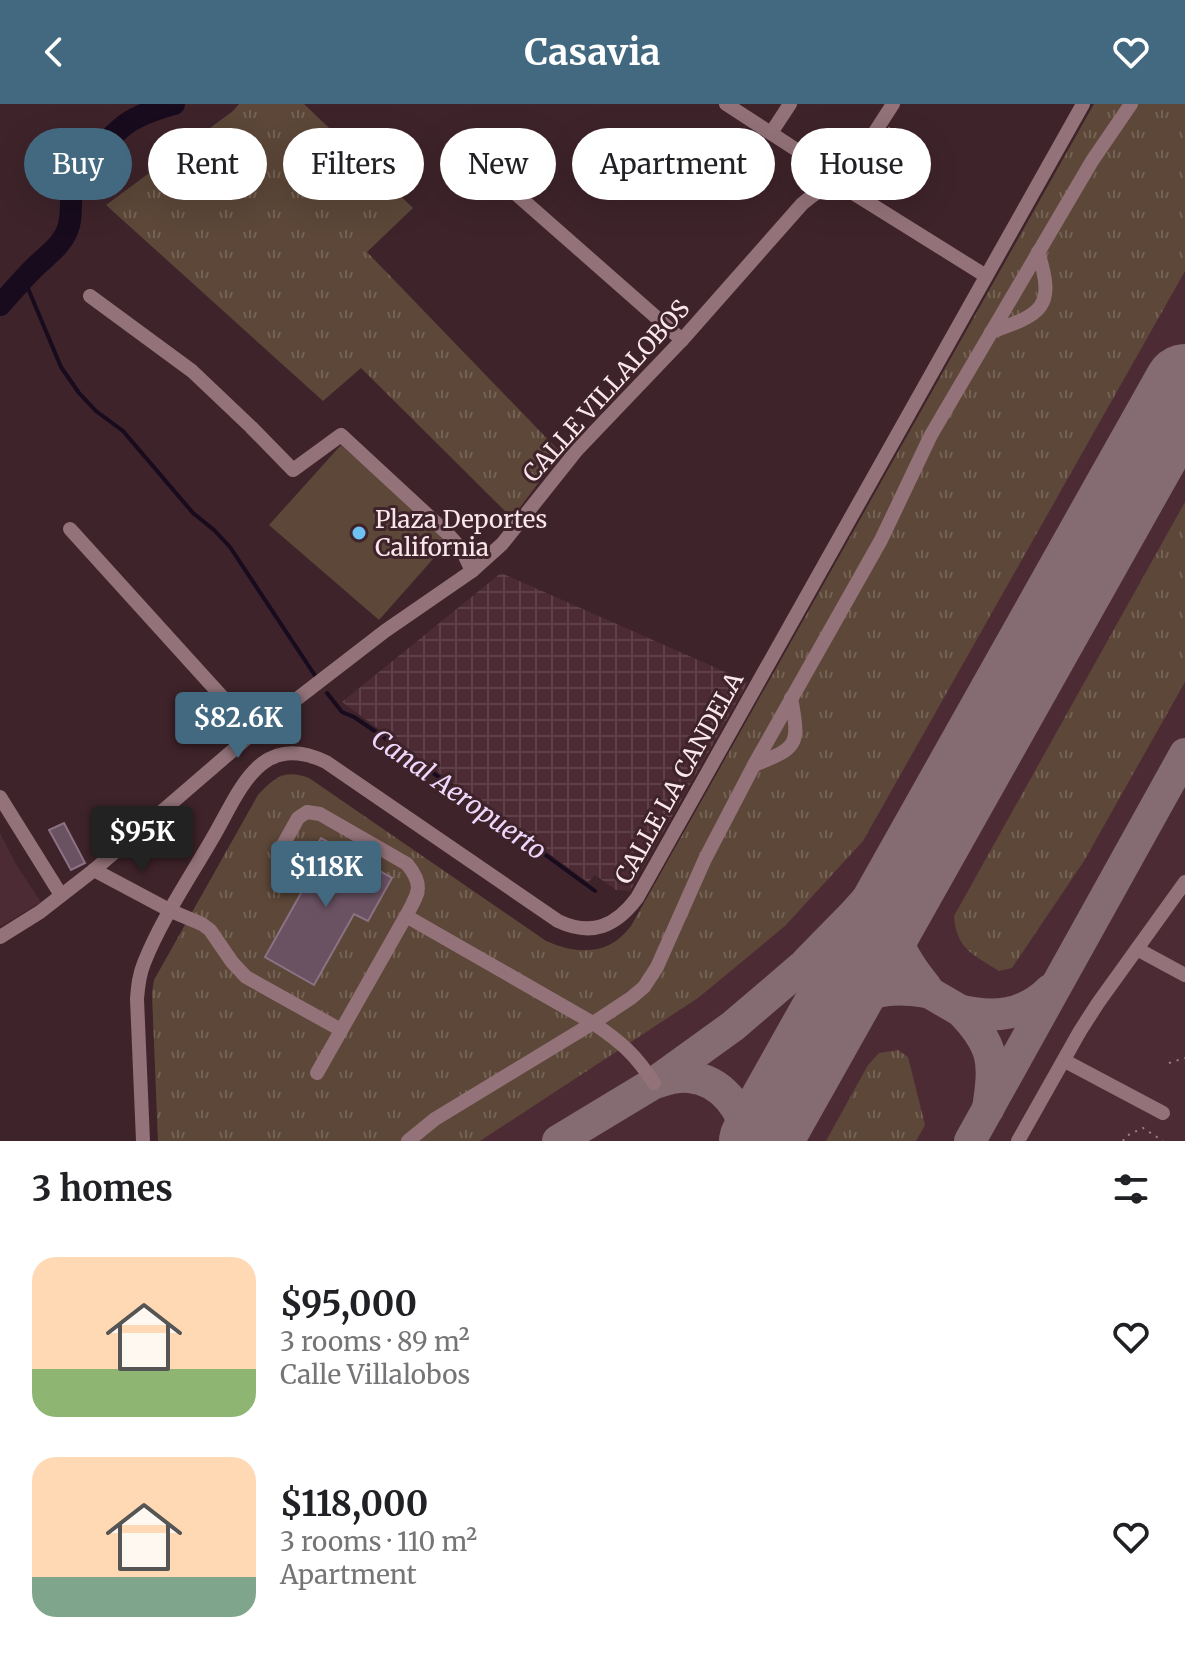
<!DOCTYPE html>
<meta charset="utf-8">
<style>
:root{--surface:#fff;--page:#f6f6f6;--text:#202124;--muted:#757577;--accent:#436981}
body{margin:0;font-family:Merriweather,serif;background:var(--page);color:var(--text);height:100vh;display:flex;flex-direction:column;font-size:30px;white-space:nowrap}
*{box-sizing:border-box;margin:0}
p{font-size:26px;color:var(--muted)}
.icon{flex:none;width:44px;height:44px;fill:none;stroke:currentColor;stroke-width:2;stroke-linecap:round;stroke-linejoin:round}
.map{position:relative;height:1037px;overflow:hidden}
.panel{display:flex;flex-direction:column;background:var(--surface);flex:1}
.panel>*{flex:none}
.banner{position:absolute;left:24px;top:24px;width:1138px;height:72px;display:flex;gap:16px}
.price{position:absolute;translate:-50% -68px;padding:0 18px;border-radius:8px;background:var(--accent);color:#fff;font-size:26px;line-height:52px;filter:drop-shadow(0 2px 4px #0008)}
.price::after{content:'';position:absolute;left:50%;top:48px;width:24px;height:18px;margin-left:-12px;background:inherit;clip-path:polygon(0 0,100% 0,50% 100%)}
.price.on{background:#222;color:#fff}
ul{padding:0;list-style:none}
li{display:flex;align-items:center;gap:24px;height:200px;padding:0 32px}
li span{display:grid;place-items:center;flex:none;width:224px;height:160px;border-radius:24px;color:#555}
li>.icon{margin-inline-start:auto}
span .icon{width:96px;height:96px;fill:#fffc;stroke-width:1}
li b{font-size:34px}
h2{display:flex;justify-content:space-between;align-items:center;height:96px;padding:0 32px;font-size:34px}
.tag{padding:0 28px;border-radius:36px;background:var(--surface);box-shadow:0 8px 32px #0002;font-size:28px;line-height:72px}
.tag.on{background:var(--accent);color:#fff}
header{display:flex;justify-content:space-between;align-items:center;height:104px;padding:0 32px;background:var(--accent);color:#fff;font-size:36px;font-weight:700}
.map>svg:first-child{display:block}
</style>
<header><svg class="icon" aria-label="back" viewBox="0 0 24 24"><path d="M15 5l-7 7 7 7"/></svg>Casavia<svg class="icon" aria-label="heart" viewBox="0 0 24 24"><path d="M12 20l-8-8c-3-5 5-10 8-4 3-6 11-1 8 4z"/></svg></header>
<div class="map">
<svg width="1185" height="1037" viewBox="0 0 1185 1037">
<defs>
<pattern id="industrial-grid" width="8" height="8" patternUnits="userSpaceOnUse" patternTransform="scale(2)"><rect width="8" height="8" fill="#4d2b34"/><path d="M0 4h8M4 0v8" fill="none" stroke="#5f4048"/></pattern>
<pattern id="grass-tufts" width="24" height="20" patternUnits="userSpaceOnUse" patternTransform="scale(2)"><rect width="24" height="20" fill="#5c4738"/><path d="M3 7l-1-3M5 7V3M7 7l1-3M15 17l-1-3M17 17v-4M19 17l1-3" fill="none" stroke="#746255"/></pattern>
</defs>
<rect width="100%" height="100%" fill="#3e232a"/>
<g fill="#4d2b34">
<path d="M1094,0h91v1037h-1027l-6,-148 2,-13 104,-185 10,-10 13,-10h19l9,3 237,163 14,6 17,3 21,-1 12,-3 12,-8 9,-12z"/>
<path d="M0,729l17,33 24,36 -41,25z"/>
</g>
<path fill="url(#industrial-grid)" d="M501,469l247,109 -118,209 -14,-1 -21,-15 -7,7 -246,-180z"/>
<g fill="url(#grass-tufts)">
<path d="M239,0h65l109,104 -46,44 194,201 -49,65 -151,-150 -38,33 -217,-196 127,-94z"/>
<path d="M1094,0h91v167l-322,570 -78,85 -87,72 -218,143h-322l-6,-148 2,-13 104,-185c17,-18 26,-26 51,-17l237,163c33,14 62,15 85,-15z"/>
<path d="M1185,398v180l-101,179 -72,107 -13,3c-25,-16 -43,-22 -45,-55z"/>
<path d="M898,946l10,7 17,68 -9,16h-90l42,-76 11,-12z"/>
</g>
<path fill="#5c4738" d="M341,341l108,96 -70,79 -110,-95z"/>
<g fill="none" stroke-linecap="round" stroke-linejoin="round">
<g stroke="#170b1d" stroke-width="4">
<path d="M24,175l37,88 18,26 17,18 27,20 70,82 21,17 16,17 86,130"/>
<path d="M327,589l15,19 12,5 34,23 207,151"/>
</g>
<path stroke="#170b1d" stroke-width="22" d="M0,201c11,-12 22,-25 34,-37 11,-11 27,-22 33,-37 7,-15 1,-33 7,-49 4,-10 12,-17 18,-25 30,-33 39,-41 82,-53"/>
<g stroke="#846c72" stroke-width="32">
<path d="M900,787c-9,46 -3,60 26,96"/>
<path d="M807,858l48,-49 33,-37 75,-96"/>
<path d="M961,907c33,7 63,5 89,-21"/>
<path d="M812,943c36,-44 53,-65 114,-55"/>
<path d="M658,978c9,-3 20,-6 31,-5 33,3 55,33 59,64"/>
<path d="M558,1037l96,-58 79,-57 69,-59 16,-10 18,-5 29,3 96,56c34,35 34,52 27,98"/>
<path d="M970,1037l215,-387"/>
</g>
<path stroke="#846c72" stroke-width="82" d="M760,1037l425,-756"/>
</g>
<g fill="#6b5263" stroke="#8d7284" stroke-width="2">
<path d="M889,24l14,8 -22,51 -21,-13z"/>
<path d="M64,719l21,40 -14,7 -22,-40z"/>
<path d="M321,734l71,40 -24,43 -14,-7 -40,71 -49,-28 40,-71 -8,-5z"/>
</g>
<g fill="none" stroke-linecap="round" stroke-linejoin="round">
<g stroke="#9c858b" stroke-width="2" stroke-dasharray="2 6" stroke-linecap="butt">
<path d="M1169,959l16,-5"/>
<path d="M1123,1037l3,-5 17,-8 20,13"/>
</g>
<g stroke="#937279" stroke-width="14">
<path d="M726,0l100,65 14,17 53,-82"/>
<path d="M771,29l19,-29"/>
<path d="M498,74l184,162"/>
<path d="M90,192l102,75 59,56 42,43 48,-35 106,98 15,17 10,21"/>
<path d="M991,228c51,-18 65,-24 47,-80"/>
<path d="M70,425l184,203"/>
<path d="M754,661c44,-17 46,-20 37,-67"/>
<path d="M0,693l61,98"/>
<path d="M278,750l20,-36 9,-6 13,2 87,50c18,22 11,30 -1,52"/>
<path d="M94,766l77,41 31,13 8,6 22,32 14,15 95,53"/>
<path d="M0,833l40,-25 54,-42 160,-138 131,-101 87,-60 30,-27 75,-94 105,-110 120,-136c19,-16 27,-23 51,-11l133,83"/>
<path d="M1137,845l48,26"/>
<path d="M1065,957l98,52"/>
<path d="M317,969l89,-157 187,107c28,19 42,31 61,60"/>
<path d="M143,1037l-6,-142c1,-13 2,-24 7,-36 17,-43 45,-84 68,-124 14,-23 29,-60 51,-76 20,-15 42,-11 63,-1l232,159c34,16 58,5 79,-23l446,-794"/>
<path d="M408,1037l27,-22 158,-96 38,-25 13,-11 13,-20 48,-108 49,-94 127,-225 50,-105 161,-274 39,-57"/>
<path d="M1018,1037l62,-110 18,-28 87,-121"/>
</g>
</g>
<circle fill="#6dc2f3" stroke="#3e232a" stroke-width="3" cx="359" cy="429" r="8"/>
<g text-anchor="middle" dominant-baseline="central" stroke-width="6" stroke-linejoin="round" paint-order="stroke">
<g font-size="24" fill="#fae7eb" stroke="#3e232a">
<text transform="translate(606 287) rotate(-48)">CALLE VILLALOBOS</text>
<text transform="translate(679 674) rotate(-61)">CALLE LA CANDELA</text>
</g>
<g font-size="24" fill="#fae7eb" stroke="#3e232a" text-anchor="start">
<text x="375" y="415">Plaza Deportes<tspan x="375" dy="28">California</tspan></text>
</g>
<g font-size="26" font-style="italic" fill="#efd8fd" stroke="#3e232a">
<text transform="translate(459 690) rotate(35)">Canal Aeropuerto</text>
</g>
</g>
</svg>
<b class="price" style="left:238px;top:656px">$82.6K</b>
<b class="price on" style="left:142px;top:770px">$95K</b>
<b class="price" style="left:326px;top:805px">$118K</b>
<div class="banner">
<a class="tag on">Buy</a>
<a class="tag">Rent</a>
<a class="tag">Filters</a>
<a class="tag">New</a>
<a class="tag">Apartment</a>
<a class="tag">House</a>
</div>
</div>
<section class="panel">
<h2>3 homes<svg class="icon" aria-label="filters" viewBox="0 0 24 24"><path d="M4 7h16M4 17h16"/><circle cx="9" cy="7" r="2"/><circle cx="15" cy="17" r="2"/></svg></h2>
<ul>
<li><span style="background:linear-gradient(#ffd9b3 70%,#8fb573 0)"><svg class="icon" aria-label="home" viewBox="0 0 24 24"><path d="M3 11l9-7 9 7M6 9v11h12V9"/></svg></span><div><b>$95,000</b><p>3 rooms · 89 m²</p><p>Calle Villalobos</p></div><svg class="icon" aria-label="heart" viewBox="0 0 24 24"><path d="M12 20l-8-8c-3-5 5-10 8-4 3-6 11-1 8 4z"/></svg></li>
<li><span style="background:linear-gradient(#ffd9b3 75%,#7fa58c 0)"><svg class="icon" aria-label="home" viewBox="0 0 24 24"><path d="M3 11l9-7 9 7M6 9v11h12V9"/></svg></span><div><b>$118,000</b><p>3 rooms · 110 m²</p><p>Apartment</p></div><svg class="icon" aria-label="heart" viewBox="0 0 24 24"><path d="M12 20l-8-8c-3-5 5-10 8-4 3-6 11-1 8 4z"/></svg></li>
</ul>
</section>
